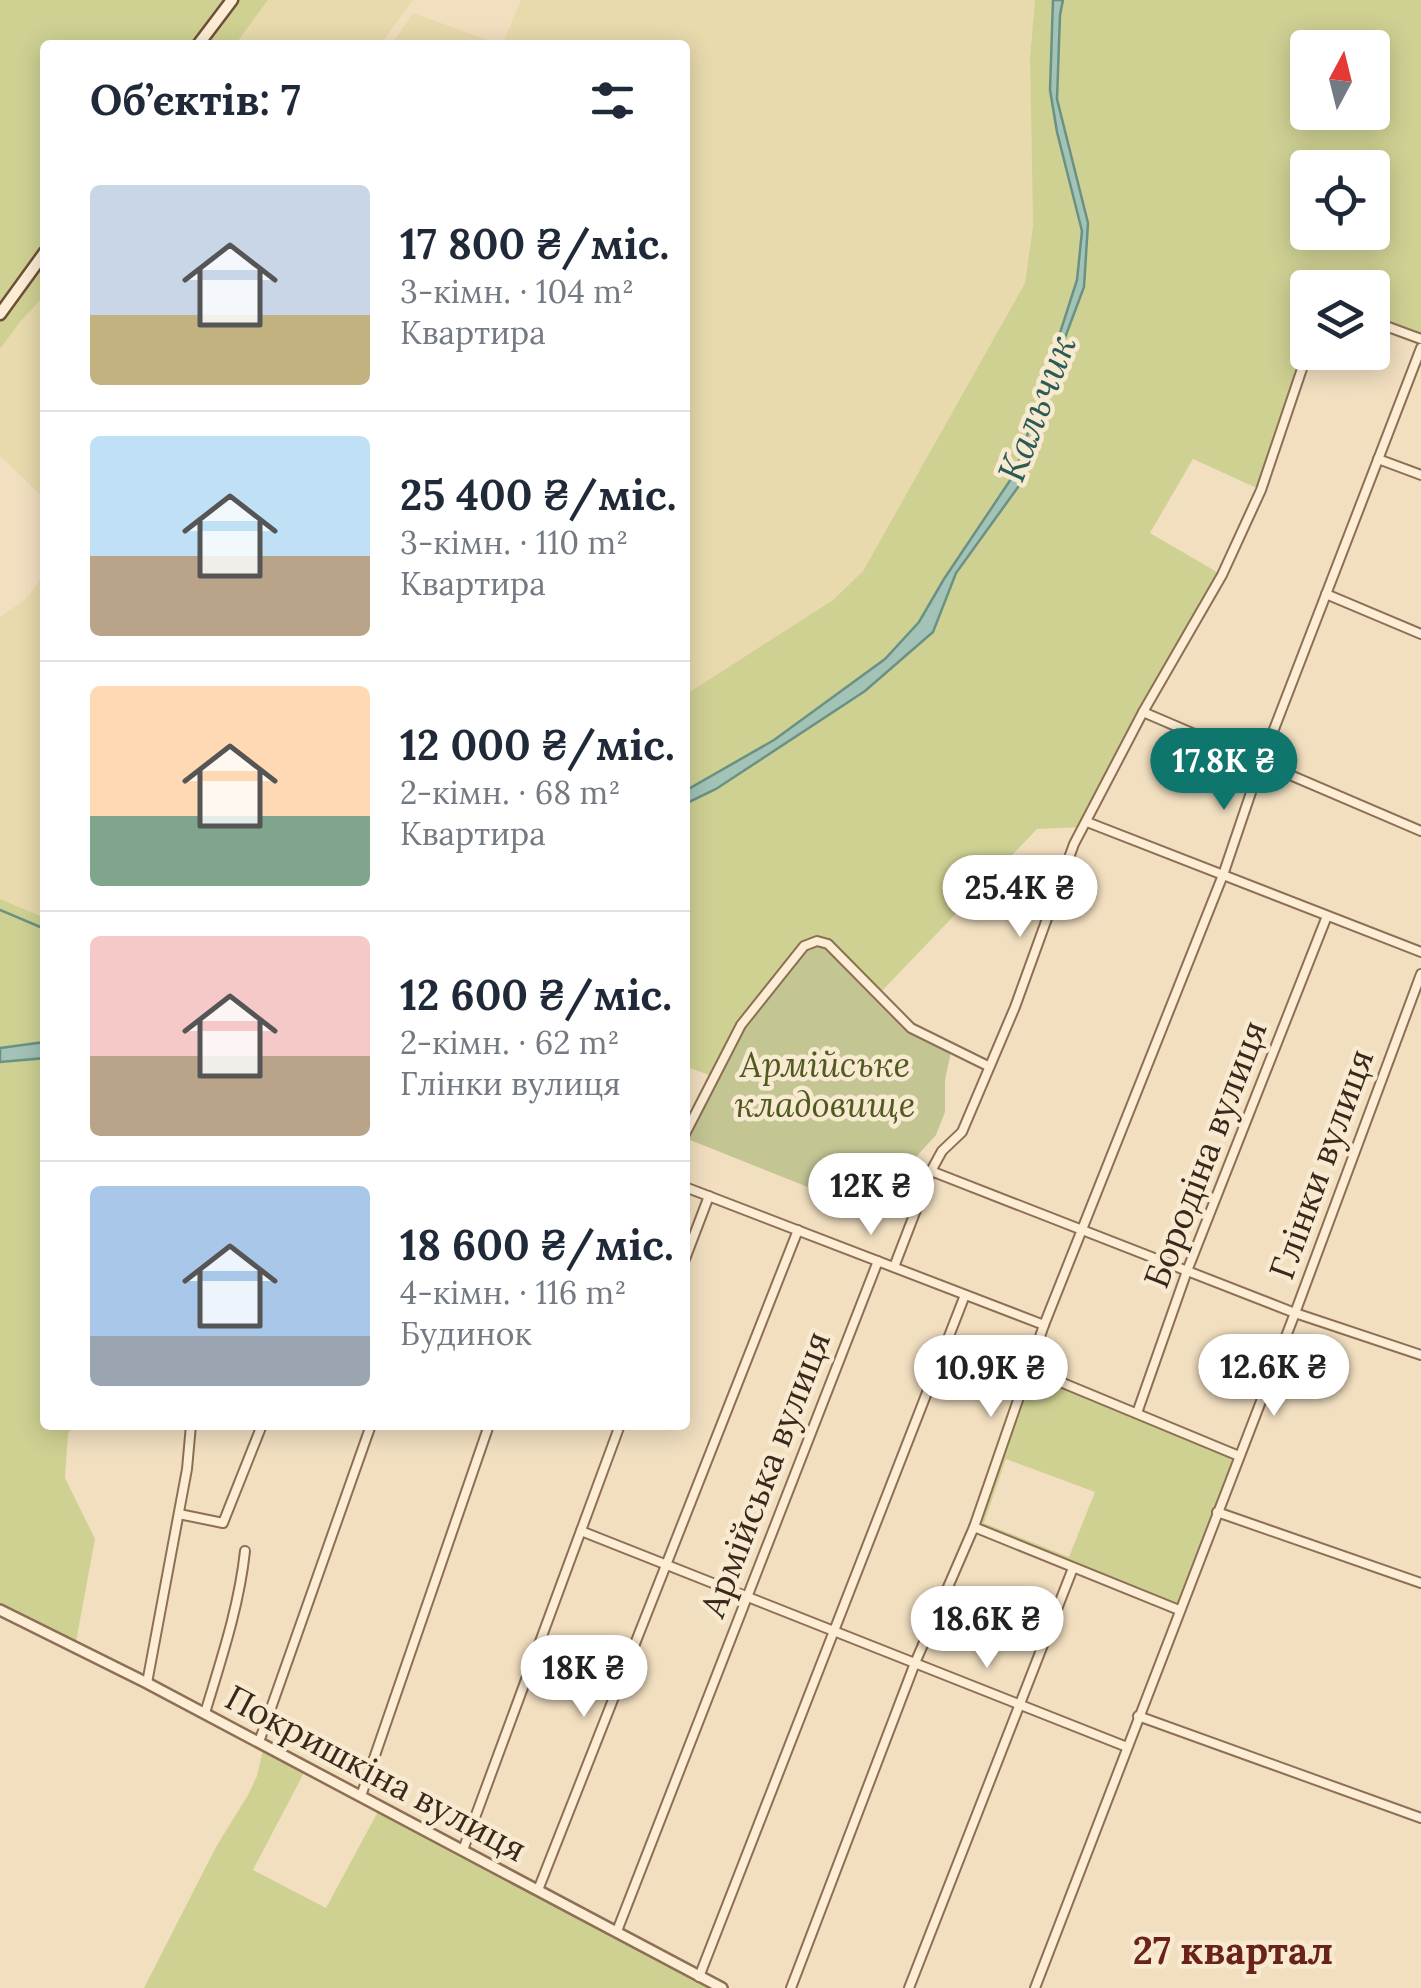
<!DOCTYPE html>
<html lang="uk">
<meta charset="utf-8">
<style>
:root{--surface:#fff;--page:#f6f6f7;--text:#1f2937;--muted:#747a83;--line:#e0e1e3;--accent:#0f766e}
body{margin:0;font-family:Lora,serif;background:var(--page);color:var(--text);height:100vh;display:flex;flex-direction:column;font-size:38px;white-space:nowrap}
*{box-sizing:border-box;margin:0}
p{font-size:32px;color:var(--muted)}
.icon{flex:none;width:55px;height:55px;fill:none;stroke:currentColor;stroke-width:2;stroke-linecap:round;stroke-linejoin:round}
.map{position:relative;flex:1;overflow:hidden}
.side{position:absolute;left:40px;top:40px;width:650px;height:1390px;display:flex;flex-direction:column;background:var(--surface);border-radius:10px;box-shadow:0 5px 25px #0003}
.side>*{flex:none}
.needle{width:65px;rotate:7deg}
.controls{position:absolute;left:1290px;top:30px;display:grid;gap:20px}
.controls a{display:grid;place-items:center;width:100px;height:100px;border-radius:10px;background:var(--surface);box-shadow:0 5px 25px #0003;font-size:50px}
.price{position:absolute;translate:-50% -85px;padding:0 22px;border-radius:35px;background:#fff;color:#222;font-size:32px;line-height:65px;filter:drop-shadow(0 2px 5px #0008)}
.price::after{content:'';position:absolute;left:50%;top:60px;width:30px;height:22px;margin-left:-15px;background:inherit;clip-path:polygon(0 0,100% 0,50% 100%)}
.price.active{background:var(--accent);color:#fff}
ul{padding:0;list-style:none}
li{display:flex;align-items:center;gap:30px;height:250px;padding:0 50px}
li+li{border-top:2px solid var(--line)}
li span{display:grid;place-items:center;flex:none;width:280px;height:200px;border-radius:10px;color:#555}
li>.icon{margin-inline-start:auto}
span .icon{width:120px;height:120px;fill:#fffc;stroke-width:1}
li b{font-size:42px}
h2{display:flex;justify-content:space-between;align-items:center;height:120px;padding:0 50px;font-size:42px}
.map>svg:first-child{display:block}
</style>
<div class="map">
<svg width="1421" height="1988" viewBox="0 0 1421 1988">
<rect width="100%" height="100%" fill="#f2dfc0"/>
<g fill="#e8daad">
<path d="M268,0h145l-33,45h-145z"/>
<path d="M521,0h514l-5,57 3,169 -8,57 -162,288 -30,29 -148,95v-650h-294l22,-32 83,30 9,-5z"/>
<path d="M45,295v204l-45,-43v-107l20,-27z"/>
<path d="M45,573v345l-45,-19v-282l26,-18z"/>
</g>
<g fill="#cfd193" fill-rule="evenodd">
<path d="M0,0h268l-33,45h-190v250l-25,27 -20,27z"/>
<path d="M1035,0h18l-3,90 7,42 25,99 -5,49 -62,194 -71,105 -25,43 -34,37 -111,81 -89,51v-96l148,-95 30,-29 162,-288 8,-57 -3,-169z"/>
<path d="M1063,0h358v339l-48,-19 -1,-32h-64l-1,63 -46,139 -68,-31 -43,74 72,42 -138,252 -47,2 -158,165 -165,83 -29,-11v-262l31,-15 149,-98 68,-59 23,-59 65,-90 36,-124 27,-72 4,-64 -31,-124 3,-84zM1308,48h64v64h-64zM1308,168h64v64h-64z"/>
<path d="M0,899l45,19v124l-45,6z"/>
<path d="M45,1058v367h29l-6,9 -3,44 30,61 -20,108 -74,-36 -1,4v-553z"/>
<path d="M1031,1372l205,85 -58,150 -201,-81zM1006,1459l89,33 -26,65 -85,-34z"/>
<path d="M264,1745l43,22 -54,103 73,38 55,-102 341,182h-578l72,-141 32,-52 9,-19z"/>
</g>
<path fill="#c3c593" d="M828,944l83,84 41,19 -7,33v32l-9,23 -30,33 -16,29 -19,9 -38,-9 -148,-59 56,-113 63,-79z"/>
<g fill="#a3c3b7" stroke="#699285" stroke-width="2.5">
<path d="M1053,0h10l-3,15 -3,84 31,124 -4,64 -27,72 -36,124 -65,90 -23,59 -68,59 -149,98 -31,15v-13l89,-51 111,-81 34,-37 25,-43 71,-106 62,-193 5,-49 -25,-99 -7,-42z"/>
<path d="M45,1042v16l-45,4v-14z"/>
</g>
<g fill="none" stroke-linecap="round" stroke-linejoin="round">
<path stroke="#699285" stroke-width="2.5" d="M0,910l45,19"/>
<g stroke="#8d6f56" stroke-width="12">
<g id="minor">
<path d="M1372,321l49,18"/>
<path d="M1378,459l43,16"/>
<path d="M1326,594l95,40"/>
<path d="M1143,712l278,119"/>
<path d="M1087,822l334,130"/>
<path d="M685,1134l56,-109 63,-79 13,-5 11,3 83,84 77,38"/>
<path d="M931,1171l364,142 126,42"/>
<path d="M685,1187l359,138"/>
<path d="M685,1259l24,-63"/>
<path d="M894,1267l37,-96 11,-20 20,-19 53,-125 59,-163 69,-132 79,-137 39,-85 47,-139"/>
<path d="M1029,1369l210,87"/>
<path d="M1137,1413l50,-142 140,-355"/>
<path d="M1217,1512l204,71"/>
<path d="M179,1514l44,9 39,-98"/>
<path d="M974,1527l205,83"/>
<path d="M581,1531l546,216"/>
<path d="M147,1683l40,-214 4,-44"/>
<path d="M205,1713c16,-53 34,-106 40,-162"/>
<path d="M1138,1716l283,102"/>
<path d="M259,1742l112,-317"/>
<path d="M361,1796l128,-371"/>
<path d="M463,1850l157,-425"/>
<path d="M538,1890l260,-660"/>
<path d="M617,1931l261,-670"/>
<path d="M699,1977l266,-682"/>
<path d="M791,1988l124,-325 59,-136 70,-202 179,-450 38,-112 160,-415"/>
<path d="M909,1988l164,-420"/>
<path d="M1035,1988l260,-675 126,-339"/>
</g>
</g>
<g stroke="#8d6f56" stroke-width="14">
<path id="tertiary" d="M0,1610l147,73 575,305"/>
</g>
<g stroke="#6e5039" stroke-width="15">
<g id="secondary">
<path d="M198,45l34,-45"/>
<path d="M0,314l45,-62"/>
</g>
</g>
<use href="#minor" stroke="#fcedd4" stroke-width="8"/>
<use href="#tertiary" stroke="#fcedd4" stroke-width="9"/>
<use href="#secondary" stroke="#fcedd4" stroke-width="10"/>
</g>
<g text-anchor="middle" dominant-baseline="central" stroke-width="9" stroke-linejoin="round" paint-order="stroke">
<g font-size="35" font-style="italic" fill="#4f5921" stroke="#f8ead0">
<text x="825" y="1064">Армійське<tspan x="825" dy="40">кладовище</tspan></text>
</g>
<g font-size="35" fill="#3b281c" stroke="#f8ead0">
<text transform="translate(1205 1154) rotate(-69)">Бородіна вулиця</text>
<text transform="translate(1321 1164) rotate(-70)">Глінки вулиця</text>
<text transform="translate(765 1474) rotate(-69)">Армійська вулиця</text>
<text transform="translate(376 1773) rotate(28)">Покришкіна вулиця</text>
</g>
<g font-size="38" font-style="italic" fill="#2a5c55" stroke="#f8ead0">
<text transform="translate(1036 408) rotate(-69)">Кальчик</text>
</g>
<g font-size="38" font-weight="bold" fill="#6b2217" stroke="#f8ead0">
<text x="1233" y="1950">27 квартал</text>
</g>
</g>
</svg>
<div class="controls">
<a><svg class="needle" viewBox="-14 -14 28 28"><path d="M0-13l5 13h-10z" fill="#e53935"/><path d="M0 13l5-13h-10z" fill="#747a83"/></svg></a>
<a><svg class="icon" aria-label="locate" viewBox="0 0 24 24"><circle cx="12" cy="12" r="6"/><path d="M12 2v4M12 18v4M2 12h4M18 12h4"/></svg></a>
<a><svg class="icon" aria-label="layers" viewBox="0 0 24 24"><path d="M12 4l9 5-9 5-9-5zM3 14l9 5 9-5"/></svg></a>
</div>
<b class="price active" style="left:1224px;top:813px">17.8K ₴</b>
<b class="price" style="left:1020px;top:940px">25.4K ₴</b>
<b class="price" style="left:871px;top:1238px">12K ₴</b>
<b class="price" style="left:1274px;top:1419px">12.6K ₴</b>
<b class="price" style="left:991px;top:1420px">10.9K ₴</b>
<b class="price" style="left:987px;top:1671px">18.6K ₴</b>
<b class="price" style="left:584px;top:1720px">18K ₴</b>
<section class="side">
<h2>Об’єктів: 7<svg class="icon" aria-label="filters" viewBox="0 0 24 24"><path d="M4 7h16M4 17h16"/><circle cx="9" cy="7" r="2"/><circle cx="15" cy="17" r="2"/></svg></h2>
<ul>
<li><span style="background:linear-gradient(#c9d6e8 65%,#c2b280 0)"><svg class="icon" aria-label="home" viewBox="0 0 24 24"><path d="M3 11l9-7 9 7M6 9v11h12V9"/></svg></span><div><b>17 800 ₴/міс.</b><p>3-кімн. · 104 m²</p><p>Квартира</p></div></li>
<li><span style="background:linear-gradient(#bfe0f5 60%,#b9a48a 0)"><svg class="icon" aria-label="home" viewBox="0 0 24 24"><path d="M3 11l9-7 9 7M6 9v11h12V9"/></svg></span><div><b>25 400 ₴/міс.</b><p>3-кімн. · 110 m²</p><p>Квартира</p></div></li>
<li><span style="background:linear-gradient(#ffd9b3 65%,#7fa58c 0)"><svg class="icon" aria-label="home" viewBox="0 0 24 24"><path d="M3 11l9-7 9 7M6 9v11h12V9"/></svg></span><div><b>12 000 ₴/міс.</b><p>2-кімн. · 68 m²</p><p>Квартира</p></div></li>
<li><span style="background:linear-gradient(#f6c9c9 60%,#b9a48a 0)"><svg class="icon" aria-label="home" viewBox="0 0 24 24"><path d="M3 11l9-7 9 7M6 9v11h12V9"/></svg></span><div><b>12 600 ₴/міс.</b><p>2-кімн. · 62 m²</p><p>Глінки вулиця</p></div></li>
<li><span style="background:linear-gradient(#a9c7e8 75%,#9aa5b1 0)"><svg class="icon" aria-label="home" viewBox="0 0 24 24"><path d="M3 11l9-7 9 7M6 9v11h12V9"/></svg></span><div><b>18 600 ₴/міс.</b><p>4-кімн. · 116 m²</p><p>Будинок</p></div></li>
</ul>
</section>
</div>
